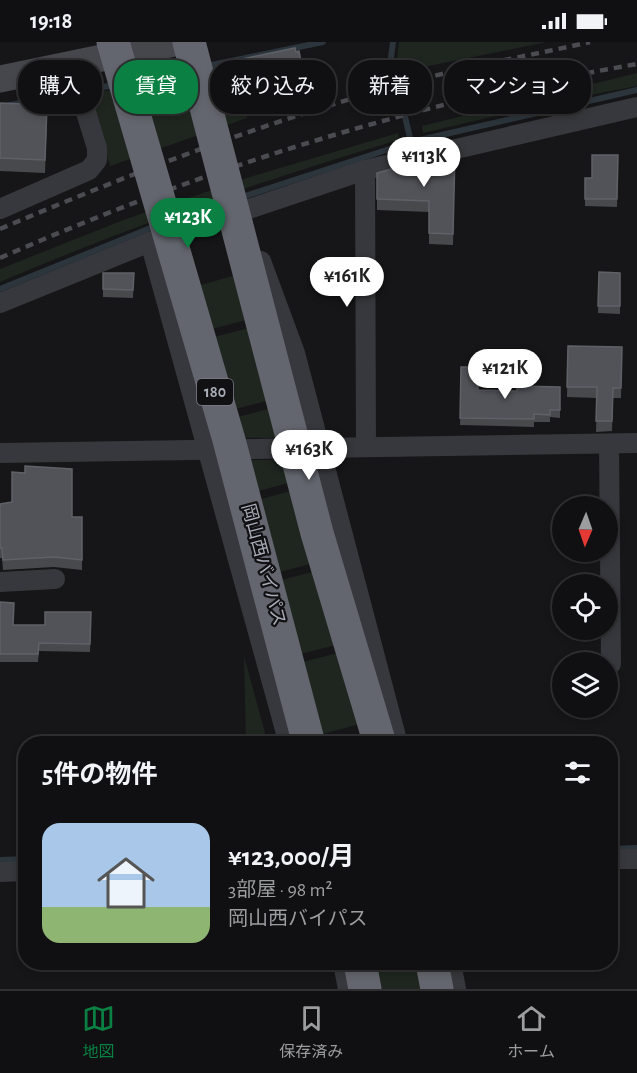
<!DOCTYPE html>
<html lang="ja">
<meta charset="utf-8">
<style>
:root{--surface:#101012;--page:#1e1e20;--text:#f1f3f6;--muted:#9c9d9f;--line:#303032;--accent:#0b8043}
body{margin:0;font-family:"Alegreya Sans","Noto Sans JP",sans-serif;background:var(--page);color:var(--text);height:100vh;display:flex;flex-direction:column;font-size:22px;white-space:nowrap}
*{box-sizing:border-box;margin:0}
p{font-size:20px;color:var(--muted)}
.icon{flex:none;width:33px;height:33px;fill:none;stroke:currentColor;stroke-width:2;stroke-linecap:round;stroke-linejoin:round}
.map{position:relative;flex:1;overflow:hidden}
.side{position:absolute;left:18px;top:694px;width:600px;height:234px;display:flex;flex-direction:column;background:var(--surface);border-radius:24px;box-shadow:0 3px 9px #0003,0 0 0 2px var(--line)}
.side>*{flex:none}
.top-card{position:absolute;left:18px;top:18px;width:602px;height:54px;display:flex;gap:12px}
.needle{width:39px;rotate:182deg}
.controls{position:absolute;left:552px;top:454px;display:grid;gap:12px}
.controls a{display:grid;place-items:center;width:66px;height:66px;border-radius:50%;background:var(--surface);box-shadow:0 3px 9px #0003,0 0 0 2px var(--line);font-size:30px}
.price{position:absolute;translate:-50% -51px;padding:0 14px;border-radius:21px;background:#fff;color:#222;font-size:20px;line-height:39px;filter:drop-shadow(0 2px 3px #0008)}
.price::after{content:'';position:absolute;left:50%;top:36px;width:18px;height:14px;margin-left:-9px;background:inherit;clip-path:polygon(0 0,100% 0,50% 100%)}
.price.current{background:var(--accent);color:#fff}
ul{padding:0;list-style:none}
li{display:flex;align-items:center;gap:18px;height:150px;padding:0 24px}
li+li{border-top:2px solid var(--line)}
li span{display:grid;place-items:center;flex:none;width:168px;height:120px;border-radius:18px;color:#555}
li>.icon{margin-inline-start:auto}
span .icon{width:72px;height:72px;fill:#fffc;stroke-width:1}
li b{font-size:26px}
h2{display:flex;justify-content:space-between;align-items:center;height:72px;padding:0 24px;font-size:26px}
.tag{padding:0 21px;border-radius:24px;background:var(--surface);box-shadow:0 3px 9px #0003,0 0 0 2px var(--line);font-size:21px;line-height:54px}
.tag.current{background:var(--accent);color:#fff}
.status{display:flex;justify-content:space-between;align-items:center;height:42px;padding:0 30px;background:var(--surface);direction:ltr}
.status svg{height:16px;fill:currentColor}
.tabs{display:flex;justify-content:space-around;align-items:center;height:84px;border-top:2px solid var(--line);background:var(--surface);font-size:16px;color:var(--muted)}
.tabs a{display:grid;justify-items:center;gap:3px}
.tabs .current{color:var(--accent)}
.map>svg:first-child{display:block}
</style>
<div class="status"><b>19:18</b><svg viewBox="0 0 49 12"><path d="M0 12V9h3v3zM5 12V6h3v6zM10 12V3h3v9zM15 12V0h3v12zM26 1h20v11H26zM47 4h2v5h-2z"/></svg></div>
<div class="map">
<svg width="637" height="947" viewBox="0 0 637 947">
<rect width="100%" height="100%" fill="#161618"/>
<g fill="#1e261f" fill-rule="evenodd">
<path d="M399,0h148l-148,30 -2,-13z"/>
<path d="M234,24l13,52 -137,48 -20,-72z"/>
<path d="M637,31v13l-83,16 -131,31 -1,-7z"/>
<path d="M398,91l1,5 -4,3c-135,40 -266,86 -395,141v-13l126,-50 127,-43z"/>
<path d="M260,226l50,164 -3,7 -91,-2 -43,-144zM273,271l2,8 -80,21 -2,-8zM292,352l2,8 -75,20 -2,-8z"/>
<path d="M240,418h67l6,2 6,9 75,273h-73l67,-18 -3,-9 -84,23v4h-3l-73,-268 4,-12zM314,434l3,8 -75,20 -2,-8zM337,515l2,8 -77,20 -1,-8zM363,596l2,8 -82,21 -2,-8z"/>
<path d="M244,614l24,88h-22z"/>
<path d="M352,921h90l4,26h-90z"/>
</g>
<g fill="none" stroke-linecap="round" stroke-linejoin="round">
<g stroke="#2c353c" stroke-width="6">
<path d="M393,0l-2,16 20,84"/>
<path d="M207,24l116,-24"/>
<path d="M133,39l55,-11"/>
<path d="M88,48l26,-5"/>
<path d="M0,65l66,-13"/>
<path d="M239,156l172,-56 226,-52"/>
<path d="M176,177l44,-15"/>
<path d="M0,247l158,-64"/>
<path d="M610,807l27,-1"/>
<path d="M0,818l26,-1"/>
</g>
<g stroke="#37383d" stroke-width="20">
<path d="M365,128l1,277"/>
<path d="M0,167l89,-39 8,-10v-12l-26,-84"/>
<path d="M150,200l139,502"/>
<path d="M261,219l34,92 103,391"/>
<path d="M0,261l150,-61 215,-72 272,-63"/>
<path d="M609,402l2,220"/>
<path d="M0,411l637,-10"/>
<path d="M0,540l55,-3"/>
<path d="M610,817h27"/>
<path d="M0,830l26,-1"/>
<path d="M343,921l5,26"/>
<path d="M451,921l5,26"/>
</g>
<path stroke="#45474d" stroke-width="27" d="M0,37l179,-37"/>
<g stroke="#63666e" stroke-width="33">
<path d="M360,921l5,26"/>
<path d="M432,921l5,26"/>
</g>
<g stroke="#4a4c52" stroke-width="4.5" stroke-dasharray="8 6" stroke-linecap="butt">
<path d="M0,187c132,-56 264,-107 403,-145 61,-17 125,-28 187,-42"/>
<path d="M0,216c205,-90 416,-156 637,-194"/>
</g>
<g stroke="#63666e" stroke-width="33">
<path d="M113,0l116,398 80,304"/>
<path d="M189,0l128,491 63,211"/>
</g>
</g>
<g fill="#47494d">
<path d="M242,17l63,31 -2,1v3l-53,12 -8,-39z"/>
<path d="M0,61l47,15 -2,55 -45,-2z"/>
<path d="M455,109l-2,94 -24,-1v-32l-52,-2v-37z"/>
<path d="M618,113l-1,52 -32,-1v-28h7z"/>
<path d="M599,230l21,1v41l-22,-1z"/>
<path d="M103,231h31l-1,25 -30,-1z"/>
<path d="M568,304l54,1 -1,51h-8l-1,33 -16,1 1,-34 -30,-1z"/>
<path d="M461,325l17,23 39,1 43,-4v31l-10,-1v5h-16v5l-74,-2z"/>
<path d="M0,462l72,13h10v53l-28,-3 -51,3 -1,-12h-2z"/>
<path d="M0,560l13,23h32l46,-13 -1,40 -51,-1 -1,11h-38z"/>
</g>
<path fill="#2f3033" d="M305,40v8l-2,1v3l-53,12v-7z"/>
<g fill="#525359" stroke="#5f6168" stroke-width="1.5">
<path d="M295,6l1,4 3,-1 6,31 -3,1 1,3 -53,13 -8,-40z"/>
<path d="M0,61l47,2 -2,55 -45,-2z"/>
<path d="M455,109l-2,83 -24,-1v-32l-52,-2v-26z"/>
<path d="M592,113h26l-1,44h-32v-21h7z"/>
<path d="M599,230l21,1v33h-22z"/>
<path d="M103,231h31l-1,17 -30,-1z"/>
<path d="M568,304l54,1 -1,41h-8l-1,33h-16l1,-34h-30z"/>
<path d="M461,325h18l-1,23 39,1v-5l43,1v23h-10v5l-16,-1v5l-74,-1z"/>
<path d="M25,424l47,3v48h10v43l-28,-3 -51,3 -1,-12h-2v-44l12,-2v-30l13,1z"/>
<path d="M0,560l14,1 -1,22h32v-13h46l-1,32 -51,-1 -1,11h-38z"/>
</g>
<g text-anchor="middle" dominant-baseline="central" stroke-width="4.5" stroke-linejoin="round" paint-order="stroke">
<rect fill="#111113" stroke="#7b7e86" stroke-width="1.5" x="197" y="337" width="36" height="26" rx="4.5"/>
<g font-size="16" font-weight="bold" fill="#a8adb8">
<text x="215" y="350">180</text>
</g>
<g font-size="18" fill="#a8adb8" stroke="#111113">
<text transform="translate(263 523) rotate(75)">岡山西バイパス</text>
</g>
</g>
</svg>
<div class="controls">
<a><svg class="needle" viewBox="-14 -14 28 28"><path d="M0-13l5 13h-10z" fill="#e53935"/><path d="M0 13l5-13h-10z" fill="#9c9d9f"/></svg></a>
<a><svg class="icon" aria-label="locate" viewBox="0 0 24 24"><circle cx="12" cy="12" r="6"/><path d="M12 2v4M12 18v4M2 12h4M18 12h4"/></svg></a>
<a><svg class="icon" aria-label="layers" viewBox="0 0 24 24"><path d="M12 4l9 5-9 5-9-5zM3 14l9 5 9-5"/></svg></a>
</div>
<b class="price" style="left:424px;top:146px">¥113K</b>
<b class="price current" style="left:188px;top:207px">¥123K</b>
<b class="price" style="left:347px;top:266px">¥161K</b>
<b class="price" style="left:505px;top:358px">¥121K</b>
<b class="price" style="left:309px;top:439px">¥163K</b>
<div class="top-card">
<a class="tag">購入</a>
<a class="tag current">賃貸</a>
<a class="tag">絞り込み</a>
<a class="tag">新着</a>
<a class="tag">マンション</a>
</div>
<section class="side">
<h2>5件の物件<svg class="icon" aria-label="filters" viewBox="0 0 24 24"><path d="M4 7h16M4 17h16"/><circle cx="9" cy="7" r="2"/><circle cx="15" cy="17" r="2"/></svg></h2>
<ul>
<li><span style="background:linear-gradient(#a9c7e8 70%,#8fb573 0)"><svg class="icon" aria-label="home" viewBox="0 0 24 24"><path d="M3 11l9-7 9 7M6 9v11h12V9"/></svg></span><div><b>¥123,000/月</b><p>3部屋 · 98 m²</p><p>岡山西バイパス</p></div></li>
</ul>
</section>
</div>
<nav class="tabs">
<a class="current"><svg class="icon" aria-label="map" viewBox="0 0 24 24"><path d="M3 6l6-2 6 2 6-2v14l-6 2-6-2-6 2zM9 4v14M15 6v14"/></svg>地図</a>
<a><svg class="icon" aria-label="saved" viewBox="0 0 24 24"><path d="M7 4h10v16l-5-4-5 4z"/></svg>保存済み</a>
<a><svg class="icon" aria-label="home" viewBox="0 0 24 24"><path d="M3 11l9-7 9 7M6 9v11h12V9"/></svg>ホーム</a>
</nav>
